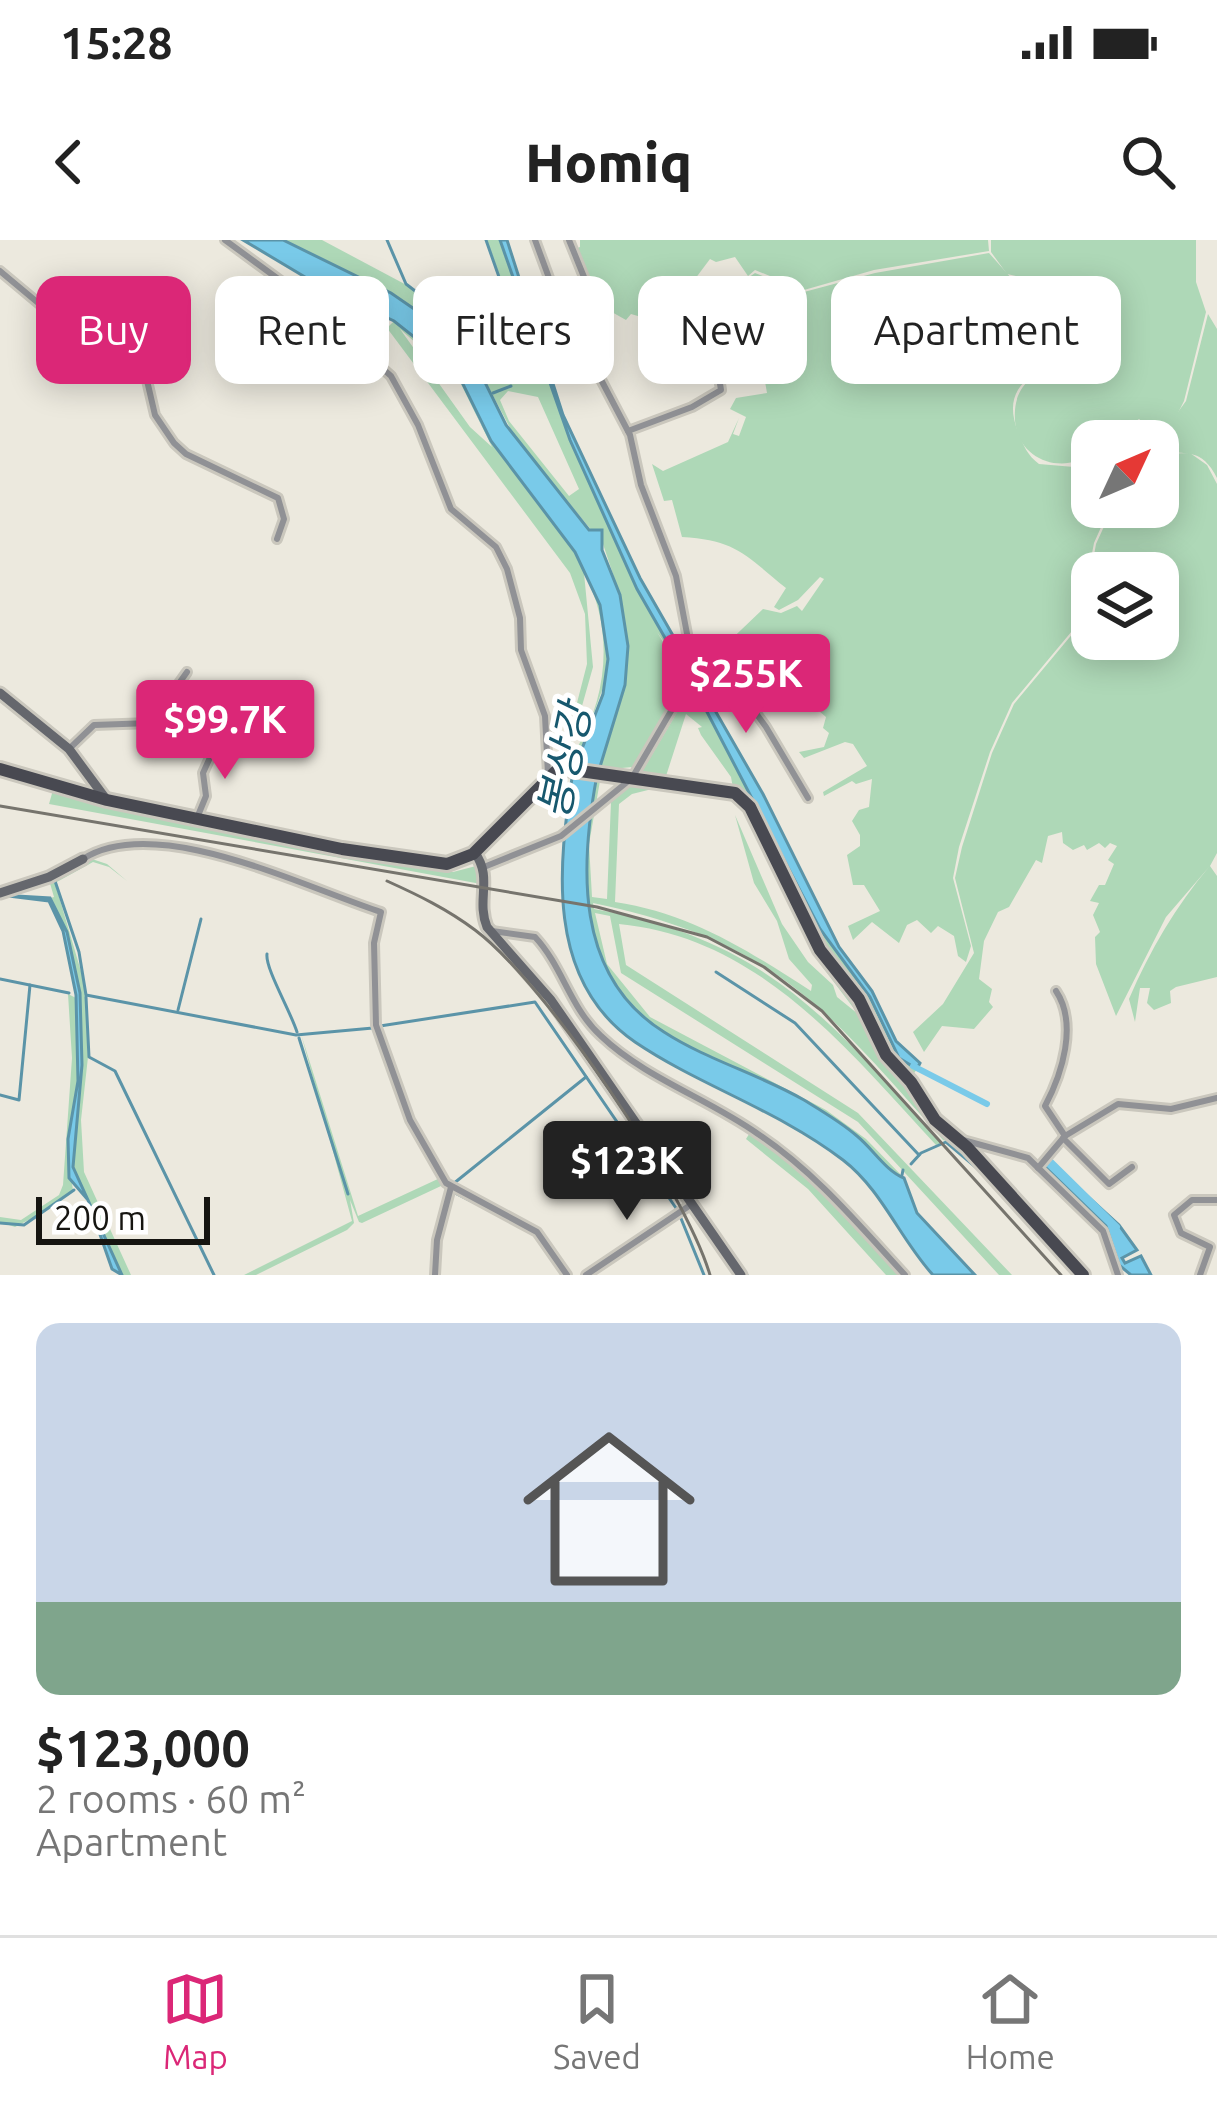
<!DOCTYPE html>
<meta charset="utf-8">
<style>
:root{--surface:#fff;--page:#f2f2f2;--text:#222;--muted:#767676;--line:#e0e0e0;--accent:#db2777}
body{margin:0;font-family:Ubuntu,"Noto Sans KR",sans-serif;background:var(--page);color:var(--text);height:100vh;display:flex;flex-direction:column;font-size:45px;white-space:nowrap}
*{box-sizing:border-box;margin:0}
p{font-size:39px;color:var(--muted)}
.icon{flex:none;width:66px;height:66px;fill:none;stroke:currentColor;stroke-width:2;stroke-linecap:round;stroke-linejoin:round}
.map{position:relative;height:1035px;overflow:hidden}
.sheet{display:flex;flex-direction:column;background:var(--surface);flex:1}
.sheet>*{flex:none}
.hud{position:absolute;left:36px;top:36px;width:1146px;height:108px;display:flex;gap:24px}
.needle{width:78px;rotate:46deg}
.controls{position:absolute;left:1071px;top:180px;display:grid;gap:24px}
.controls a{display:grid;place-items:center;width:108px;height:108px;border-radius:24px;background:var(--surface);box-shadow:0 6px 30px #0003;font-size:60px}
.scale{position:absolute;left:36px;bottom:30px;width:174px;box-sizing:border-box;padding-left:12px;border:6px solid #161511;border-top:0;font-size:33px;line-height:42px;white-space:nowrap;color:#161511;-webkit-text-stroke:9px #fff;paint-order:stroke}
.price{position:absolute;translate:-50% -102px;padding:0 27px;border-radius:12px;background:var(--accent);color:#fff;font-size:39px;line-height:78px;filter:drop-shadow(0 3px 6px #0008)}
.price::after{content:'';position:absolute;left:50%;top:72px;width:36px;height:27px;margin-left:-18px;background:inherit;clip-path:polygon(0 0,100% 0,50% 100%)}
.price.active{background:#222;color:#fff}
ul{padding:0;list-style:none}
li{display:grid;align-content:center;gap:24px;height:636px;padding:0 36px}
li span{display:grid;place-items:center;height:372px;border-radius:24px;color:#555}
li>.icon{margin-inline-start:auto}
span .icon{width:216px;height:216px;fill:#fffc;stroke-width:1}
li b{font-size:51px}
.pill{padding:0 42px;border-radius:24px;background:var(--surface);box-shadow:0 6px 30px #0003;font-size:42px;line-height:108px}
.pill.active{background:var(--accent);color:#fff}
.status{display:flex;justify-content:space-between;align-items:center;height:84px;padding:0 60px;background:var(--surface);direction:ltr}
.status svg{height:33px;fill:currentColor}
header{display:flex;justify-content:space-between;align-items:center;height:156px;padding:0 36px;background:var(--surface);font-size:54px;font-weight:800}
.dock{display:flex;justify-content:space-around;align-items:center;height:168px;border-top:3px solid var(--line);background:var(--surface);font-size:33px;color:var(--muted)}
.dock a{display:grid;justify-items:center;gap:6px}
.dock .active{color:var(--accent)}
.map>svg:first-child{display:block}
</style>
<div class="status"><b>15:28</b><svg viewBox="0 0 49 12"><path d="M0 12V9h3v3zM5 12V6h3v6zM10 12V3h3v9zM15 12V0h3v12zM26 1h20v11H26zM47 4h2v5h-2z"/></svg></div>
<header><svg class="icon" aria-label="back" viewBox="0 0 24 24"><path d="M15 5l-7 7 7 7"/></svg>Homiq<svg class="icon" aria-label="search" viewBox="0 0 24 24"><circle cx="10" cy="10" r="6"/><path d="M15 15l6 6"/></svg></header>
<div class="map">
<svg width="1217" height="1035" viewBox="0 0 1217 1035">
<rect width="100%" height="100%" fill="#ece9de"/>
<g fill="#aed8b7" fill-rule="evenodd">
<path d="M284,0h38l92,49 54,47 30,38 33,8 -5,-31 -39,-111h12l71,200 67,149 43,75 -23,-32 24,39 -11,36 -37,60 -34,3 26,-85 3,-32 -8,-58 -17,-51 -86,-103 -43,-81 -25,-27 -58,-40zM508,151l30,6 41,92 -10,7 -60,-75 -9,-21z"/>
<path d="M580,0h408l1,11 -115,19 -70,20 -49,-20 -7,6 -13,-19 -19,5 -6,-3 -21,28 -21,16 3,35 -5,1 -3,-28 -11,2 -4,6 -17,-5 -5,6 -16,-9 -6,-19 -15,8 -5,-34 -9,-17 5,-2z"/>
<path d="M991,0h205v42l10,30 -22,89 -8,16 -22,24h-6l-3,-17 -6,-5 -31,22h-16v13c-35,23 -81,2 -77,-44 4,-47 59,-40 68,-72 6,-20 -4,-39 -18,-51l-58,-13 -16,-22z"/>
<path d="M989,13l24,27 51,9 17,23v27c-24,34 -86,33 -63,93 6,14 9,23 21,32l35,3 18,-10v50h18l-16,36 -12,62 -10,26 -60,72 -22,49 -31,95 -6,31 18,68 -5,16 -8,-6 -4,-20 -16,-10 -7,7 -14,-13 -10,5 -8,18 -27,-21 -19,18 -5,-14 32,-15 -16,-26h-11l-6,-30 13,-9v-11l-8,-14 7,-11 10,-3 3,-28 -16,5 -4,-3 -28,15 -1,-4 44,-26 -14,-22 -8,-2 -41,16 -5,-6 25,-5 5,-14 -6,-5 3,-11c-33,-29 -51,-33 -59,-81l-15,-1 -29,31 -5,-8 2,-8 43,-41 18,4 16,-7 5,5 22,-32 -4,-2 -22,23 -19,10 -5,-3 12,-19c-41,-33 -50,-48 -104,-51l-10,-37 -8,1 -12,-37 11,7 65,-29 11,-24 -6,16 6,2 7,-19 -16,-8 6,-11 31,-5 -11,-63 -9,-3 -9,-37 -6,-1 23,-16 49,19 71,-19z"/>
<path d="M1208,74l9,15v149c-15,-30 -30,-24 -59,-26l-1,-11 29,-40z"/>
<path d="M394,81l67,59 20,44 94,128 25,53 8,33 -1,38 -32,91 -14,-2 26,-101 -2,-50 -15,-41 -183,-245zM400,89l60,53 32,65 -22,-20zM584,333c30,55 24,122 -7,175l-6,-3 22,-78z"/>
<path d="M1190,213l17,12 10,19v369l-7,13 7,10v101l-41,10 -6,4 1,12 -17,7 -7,-7 3,-15h-10l-5,34 -6,-23c21,-49 47,-93 80,-132l-43,50 -50,99 -20,-52 -1,-27 5,-5 -7,-17 6,-12 -9,-2 9,-16h6l9,-21 -6,-4 9,-14 -7,-3 -5,5 -6,-5 -12,7 -3,-5 -11,5 -10,-7 -1,-11 -14,4 -6,27 -6,-3 -27,47 -11,5 -14,29 -5,38 13,10 -3,13 4,5 -19,22 -32,-3 -18,26 -11,-20 30,-28 31,-51 -19,-75 7,-31 30,-94 22,-49 60,-72 11,-26 11,-62 17,-37h45v-53zM1092,333h66v66h-66z"/>
<path d="M693,445l127,244 50,68 29,61 18,11 -5,7c-60,-49 -126,-202 -163,-275l-109,-26zM686,474l16,13 -4,1 3,7 30,42 2,11 -67,-12z"/>
<path d="M597,535h4l-12,69 3,53 15,2 4,-97 21,-21 107,18 124,217 95,126 122,133h-6c-25,-27 -106,-128 -131,-135 -117,-132 -168,-199 -350,-237l1,6c172,30 236,111 347,234l-5,2c-88,-95 -177,-208 -317,-221l7,41 232,148 154,162h-13l-141,-153 -237,-149 -11,-57 -15,-3 12,51 43,53 176,93 40,29 38,39c-18,-7 -31,-29 -47,-42 -16,-14 -35,-25 -53,-36 -45,-26 -97,-41 -140,-68 -90,-56 -84,-167 -67,-257zM652,549l76,10 15,11 75,151 40,53 -21,-17 -4,-12 -25,-23 -26,-38 -47,-109 19,68 23,38 12,38 23,26 -1,6c-62,-40 -121,-78 -196,-89l4,-98 13,-10z"/>
<path d="M53,550l400,82 23,-6 5,18 -432,-80z"/>
<path d="M89,618l18,6 20,17 -18,-14 -16,-5 -38,21 30,102 3,72 -7,63 3,52 47,103h-9l-5,-8 -44,-100 9,-102 -2,-72 -13,-62 -17,-33 4,-1 -5,-17z"/>
<path d="M68,754l8,4 2,83 -10,77 5,32 -27,21 -31,16 -15,-5v-5l21,3 38,-25 4,-10 9,-127z"/>
<path d="M301,794l57,182 82,-38 10,14 -14,48 -2,35h-1l3,-41 13,-42 -8,-6 -79,37 -3,-1 -9,-22 4,23 -7,7 -91,45h-12l108,-54z"/>
<path d="M751,891l55,43 97,101h-17l-78,-86 -62,-50z"/>
</g>
<g fill="#79cae9" stroke="#5b94a8" stroke-width="3">
<path d="M243,0h40l108,53 58,40 25,27 32,65 83,105h13v20l18,45 8,51 -3,39 -26,85 -24,-3 28,-73 5,-35 -8,-54 -25,-53 -84,-111 -30,-61 -19,-21 -48,-38 -74,-35z"/>
<path d="M500,0h7l56,175 77,163 43,75 -3,11 -43,-75 -67,-149z"/>
<path d="M697,439l66,115 76,153 33,44 24,50 24,22 -3,6 -18,-11 -29,-61 -50,-68 -127,-244z"/>
<path d="M573,532l24,3c-17,90 -23,201 67,257 43,28 95,42 140,68 18,11 37,22 53,36 16,13 29,35 47,42l13,35 58,62h-42c-33,-36 -51,-85 -90,-115 -67,-51 -143,-74 -208,-118 -90,-62 -77,-177 -62,-270z"/>
<path d="M0,655l50,3 17,34 13,61 2,72 -9,102 49,108 -10,-6 -24,-69 -19,-22 -1,-39 10,-58 -2,-86 -13,-64 -14,-30z"/>
<path d="M1048,920l71,65 18,25 -15,8 3,5 16,-7 10,19h-20l-12,-10 -13,-39 -63,-61z"/>
</g>
<g fill="none" stroke-linecap="round" stroke-linejoin="round">
<g stroke="#5b94a8" stroke-width="3">
<path d="M387,0l19,44 51,39 42,50 31,9 -5,-31 -39,-111"/>
<path d="M493,153l18,-7"/>
<path d="M55,641l24,71 7,43 210,40 77,-7"/>
<path d="M267,714c-2,14 23,56 30,78"/>
<path d="M716,732l79,51 124,132"/>
<path d="M0,739l69,14"/>
<path d="M86,757l3,60 26,14 99,204"/>
<path d="M178,770l23,-91"/>
<path d="M380,786l155,-24 143,209"/>
<path d="M299,798l49,156"/>
<path d="M0,855l19,5 11,-115"/>
<path d="M911,924l10,-11 25,-11 32,27"/>
<path d="M583,931l44,-39"/>
<path d="M902,935l1,-5"/>
<path d="M682,941l65,94"/>
<path d="M453,944l133,-107"/>
<path d="M455,953l30,15"/>
<path d="M680,976l24,59"/>
<path d="M0,983l24,2 50,-35"/>
</g>
<g stroke="#79cae9" stroke-width="6">
<path d="M913,826l74,38"/>
<path d="M1046,917l71,70"/>
</g>
<g stroke="#cac7bd" stroke-width="12">
<g id="street">
<path d="M225,0l71,52 95,84 27,49 33,84 45,38 11,22 13,49 1,32 24,66 3,58"/>
<path d="M569,0l17,42 -10,49"/>
<path d="M0,31l55,46 52,3 18,11 14,15 16,69 19,28 12,11 92,44 6,21 -7,20"/>
<path d="M628,191l64,-24 29,-17 -6,-38"/>
<path d="M679,460l36,-43 51,70 42,71"/>
<path d="M69,509l25,-24 57,-2 36,-51"/>
<path d="M197,578l9,-22 -3,-23 19,-42"/>
<path d="M83,619c73,-47 223,29 298,53l-7,31 2,82 34,95 36,63 91,49 30,43"/>
<path d="M484,627l77,-31 71,-58 42,-72 14,-67 -12,-63 -35,-91 -11,-50 -78,-149 -17,-46"/>
<path d="M492,691l43,6c28,30 35,71 66,99 44,42 108,63 157,98 57,38 101,91 147,141"/>
<path d="M1056,751c22,33 6,83 -11,115l20,30"/>
<path d="M1063,898l46,46 23,-17"/>
<path d="M963,900l65,18 75,73 15,44"/>
<path d="M1038,928l27,-32 53,-32 53,5 46,-11"/>
<path d="M435,1035l2,-35 14,-53"/>
<path d="M586,1035l106,-71"/>
<path d="M1200,1035l10,-28 -29,-14 -7,-18 18,-15h25"/>
</g>
</g>
<g stroke="#cac7bd" stroke-width="15">
<g id="secondary">
<path d="M0,453l69,56 37,50"/>
<path d="M475,613c18,25 1,47 12,74l64,73 190,275"/>
<path d="M0,653l49,-16 34,-18"/>
</g>
</g>
<g stroke="#cac7bd" stroke-width="18">
<path id="primary" d="M0,529l107,31 235,49 105,15 26,-10 86,-86 176,25 15,14 70,143 39,49 27,56 25,27 24,38 32,27 116,128"/>
</g>
<use href="#street" stroke="#909195" stroke-width="6"/>
<use href="#secondary" stroke="#65676d" stroke-width="9"/>
<use href="#primary" stroke="#484951" stroke-width="12"/>
<g stroke="#76746d" stroke-width="3">
<path d="M0,566l597,101 110,30 57,30 58,44 239,264"/>
<path d="M387,641c31,14 60,28 88,49 71,53 210,260 235,345"/>
</g>
</g>
<g text-anchor="middle" dominant-baseline="central" stroke-width="10" stroke-linejoin="round" paint-order="stroke">
<g font-size="42" font-style="italic" fill="#17586e" stroke="#fff">
<text transform="translate(564 521) rotate(-78)">봉상강</text>
</g>
</g>
</svg>
<div class="controls">
<a><svg class="needle" viewBox="-14 -14 28 28"><path d="M0-13l5 13h-10z" fill="#e53935"/><path d="M0 13l5-13h-10z" fill="#767676"/></svg></a>
<a><svg class="icon" aria-label="layers" viewBox="0 0 24 24"><path d="M12 4l9 5-9 5-9-5zM3 14l9 5 9-5"/></svg></a>
</div>
<div class="scale">200 m</div>
<b class="price" style="left:746px;top:496px">$255K</b>
<b class="price" style="left:225px;top:542px">$99.7K</b>
<b class="price active" style="left:627px;top:983px">$123K</b>
<div class="hud">
<a class="pill active">Buy</a>
<a class="pill">Rent</a>
<a class="pill">Filters</a>
<a class="pill">New</a>
<a class="pill">Apartment</a>
</div>
</div>
<section class="sheet">
<ul>
<li><span style="background:linear-gradient(#c9d6e8 75%,#7fa58c 0)"><svg class="icon" aria-label="home" viewBox="0 0 24 24"><path d="M3 11l9-7 9 7M6 9v11h12V9"/></svg></span><div><b>$123,000</b><p>2 rooms · 60 m²</p><p>Apartment</p></div></li>
</ul>
</section>
<nav class="dock">
<a class="active"><svg class="icon" aria-label="map" viewBox="0 0 24 24"><path d="M3 6l6-2 6 2 6-2v14l-6 2-6-2-6 2zM9 4v14M15 6v14"/></svg>Map</a>
<a><svg class="icon" aria-label="saved" viewBox="0 0 24 24"><path d="M7 4h10v16l-5-4-5 4z"/></svg>Saved</a>
<a><svg class="icon" aria-label="home" viewBox="0 0 24 24"><path d="M3 11l9-7 9 7M6 9v11h12V9"/></svg>Home</a>
</nav>
